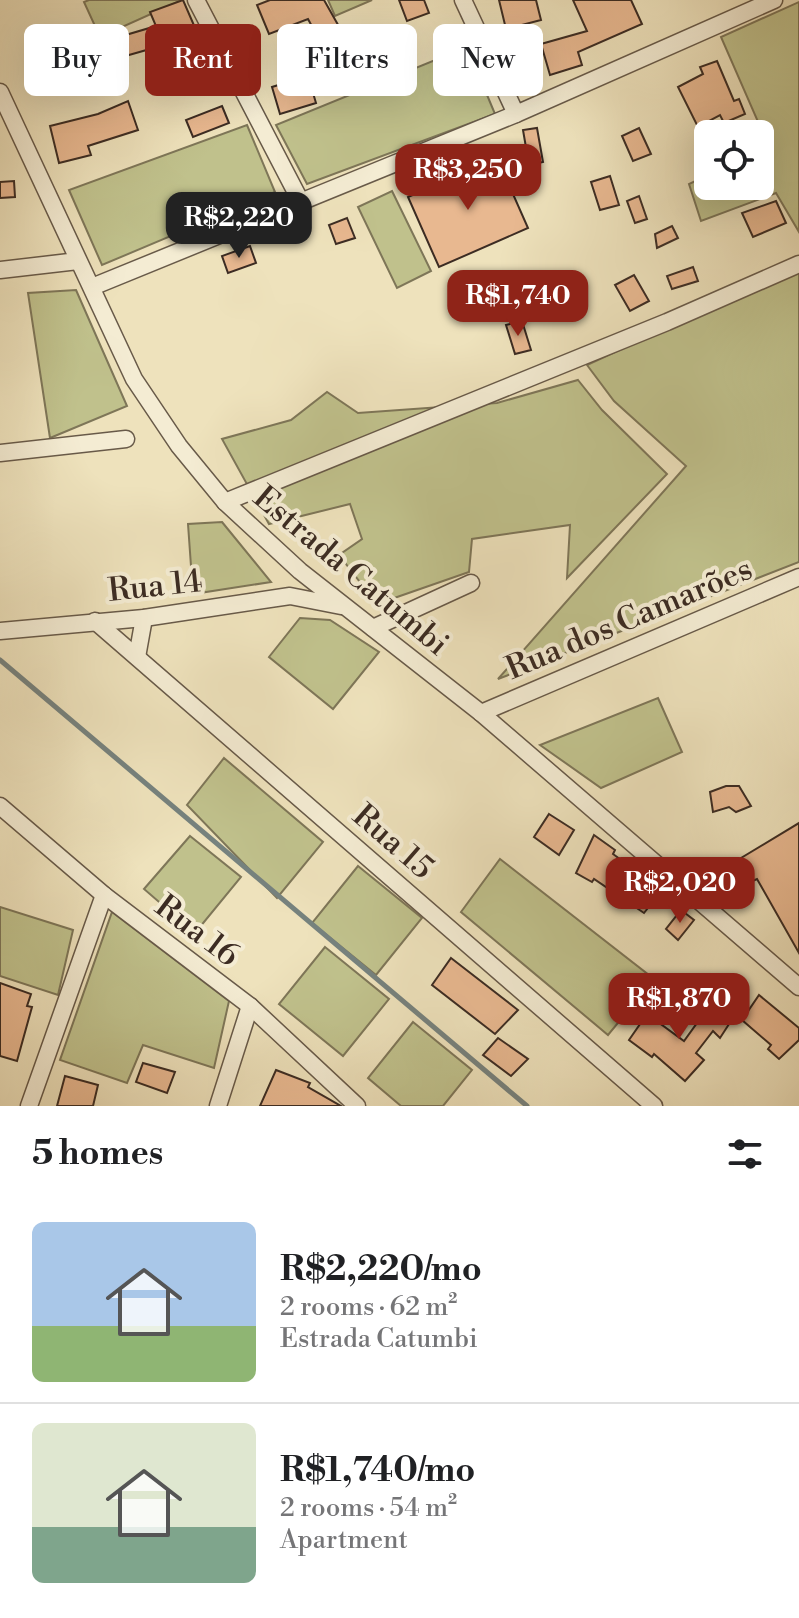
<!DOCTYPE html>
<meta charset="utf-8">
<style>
:root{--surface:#fff;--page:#f2f2f2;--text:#202124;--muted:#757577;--line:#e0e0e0;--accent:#8f2418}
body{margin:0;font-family:"Libre Bodoni",serif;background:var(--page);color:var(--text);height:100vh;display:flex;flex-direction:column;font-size:30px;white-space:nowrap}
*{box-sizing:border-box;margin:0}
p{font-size:26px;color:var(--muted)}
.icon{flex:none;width:44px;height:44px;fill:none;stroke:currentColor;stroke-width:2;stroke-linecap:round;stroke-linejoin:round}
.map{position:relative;height:1106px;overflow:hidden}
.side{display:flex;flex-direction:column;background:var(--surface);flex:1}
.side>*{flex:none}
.guide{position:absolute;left:24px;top:24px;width:752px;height:72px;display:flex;gap:16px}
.buttons{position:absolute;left:694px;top:120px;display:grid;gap:16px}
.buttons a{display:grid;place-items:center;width:80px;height:80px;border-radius:12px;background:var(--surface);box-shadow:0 8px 32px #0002;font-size:40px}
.price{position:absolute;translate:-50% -68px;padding:0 18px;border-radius:16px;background:var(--accent);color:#fff;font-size:26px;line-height:52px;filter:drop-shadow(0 2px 4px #0008)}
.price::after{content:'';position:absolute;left:50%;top:48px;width:24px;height:18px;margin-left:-12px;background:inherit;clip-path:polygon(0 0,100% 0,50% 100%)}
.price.active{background:#222;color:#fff}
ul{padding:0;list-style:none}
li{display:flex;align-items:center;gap:24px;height:200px;padding:0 32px}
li+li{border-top:2px solid var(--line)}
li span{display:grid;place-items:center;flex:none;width:224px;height:160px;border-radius:12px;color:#555}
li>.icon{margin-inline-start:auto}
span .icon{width:96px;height:96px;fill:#fffc;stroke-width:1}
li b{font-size:34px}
h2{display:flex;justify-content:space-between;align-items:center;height:96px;padding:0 32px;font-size:34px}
.chip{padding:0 28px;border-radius:12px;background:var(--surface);box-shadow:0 8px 32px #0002;font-size:28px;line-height:72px}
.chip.active{background:var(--accent);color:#fff}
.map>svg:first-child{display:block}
</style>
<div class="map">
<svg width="799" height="1106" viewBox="0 0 799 1106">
<rect width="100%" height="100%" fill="#eee2bc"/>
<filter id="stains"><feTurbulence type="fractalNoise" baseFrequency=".0025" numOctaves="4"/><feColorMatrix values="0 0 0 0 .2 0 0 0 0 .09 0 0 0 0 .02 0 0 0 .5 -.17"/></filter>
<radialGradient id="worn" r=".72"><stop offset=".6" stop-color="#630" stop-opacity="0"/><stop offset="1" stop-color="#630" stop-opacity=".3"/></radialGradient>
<g fill="#c0c18c" stroke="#7e7658" stroke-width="2">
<path d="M89,0h93l-82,37 -16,-35z"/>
<path d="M328,0h44l-37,16z"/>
<path d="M799,2v230l-23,-39 -75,28 -12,-37 19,-9v11h52v-35l9,-4 -48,-110z"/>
<path d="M467,47l28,67 -188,70 -31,-59z"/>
<path d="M247,125l28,67 -173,73 -33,-75z"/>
<path d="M392,191l39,80 -34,17 -39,-81z"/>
<path d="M799,267v295l-301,117 188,-213 -72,-65 -27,-36z"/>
<path d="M76,290l51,116 -77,32 -22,-145z"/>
<path d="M578,380l24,30 65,64 -100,104 3,-53 -98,14 -3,33 -92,32 -38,-49 23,-16 -12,-35 -81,20 -47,-85 69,-19 36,-28 31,21 139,-10z"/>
<path d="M222,522l49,60 -78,12 -5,-70z"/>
<path d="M300,618l30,2 49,32 -46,57 -64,-52z"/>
<path d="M658,698l24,54 -81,36 -61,-43z"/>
<path d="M224,758l99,84 -46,56 -90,-93z"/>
<path d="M190,836l51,41 -46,56 -51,-44z"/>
<path d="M500,859l154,120 -46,56 -147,-123z"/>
<path d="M358,866l64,52 -46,57 -64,-52z"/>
<path d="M0,907l73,23 -15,65 -58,-19z"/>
<path d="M112,912l117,89 -15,67 -71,-23 -16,38 -67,-23z"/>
<path d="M325,947l64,52 -46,57 -64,-52z"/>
<path d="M413,1022l59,48 -29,36h-42l-33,-28z"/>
</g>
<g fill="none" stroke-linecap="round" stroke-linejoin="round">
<path stroke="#76827e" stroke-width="5" d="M0,660l527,446"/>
</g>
<g fill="#e8b890" stroke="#3c2c23" stroke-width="2">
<path d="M183,0l13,30 -12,5 13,29 -27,12 -13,-29 -49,14 -6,-19 54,-16 -6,-14z"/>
<path d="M270,0h54l44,78 -21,12 -12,-22 -49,9 -1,-3 41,-22 -18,-33 -39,15 -12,-29z"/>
<path d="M399,0h25l5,13 -22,8z"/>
<path d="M499,0h37l5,20 -35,9z"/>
<path d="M573,0h58l11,24 -64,28 4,13 -32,10 -9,-31 46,-13z"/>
<path d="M717,61l17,40 5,-2 6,15 -21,9 -4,-8 -22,12 -20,-40 25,-13 -3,-7z"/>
<path d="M308,76l8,27 -36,11 -8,-27z"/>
<path d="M128,101l10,29 -50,16 3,9 -32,8 -9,-37 48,-12z"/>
<path d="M222,106l7,17 -36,14 -7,-17z"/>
<path d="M537,128l6,34 -14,3 -6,-35z"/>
<path d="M639,128l12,26 -18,7 -11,-25z"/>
<path d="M497,158l31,70 -89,39 -31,-70z"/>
<path d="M610,176l9,29 -19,5 -9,-28z"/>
<path d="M14,181l1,16 -15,1v-16z"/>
<path d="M639,196l8,23 -12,4 -8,-22z"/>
<path d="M776,201l10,22 -33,14 -11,-24z"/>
<path d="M347,218l8,20 -19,6 -7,-19z"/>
<path d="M672,226l6,12 -21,10 -2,-14z"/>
<path d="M250,246l6,17 -28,10 -6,-17z"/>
<path d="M693,267l5,14 -26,8 -5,-13z"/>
<path d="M634,275l15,26 -19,10 -15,-26z"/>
<path d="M522,321l9,29 -16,4 -9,-29z"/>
<path d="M726,786h13l12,20 -15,6 -7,-5 -16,5 -3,-20z"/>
<path d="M549,814l25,16 -15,25 -25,-18z"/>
<path d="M799,823v130l-42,-74 -39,17 -9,-12 30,-18 -3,-5z"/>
<path d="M594,835l21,15 -2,4 49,36 -18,23 -50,-34 -2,3 -16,-9z"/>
<path d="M681,910l13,10 -16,20 -12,-11z"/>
<path d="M451,958l67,52 -23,24 -63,-49z"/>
<path d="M0,983l31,11 -4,12 5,1 -15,54 -17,-5z"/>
<path d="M759,995l40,33v12l-20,19 -11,-10 3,-4 -29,-25z"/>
<path d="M710,1005l21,16 -11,17 -7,-7 -17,22 8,7 -19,21 -31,-27 -2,3 -23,-17 18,-26 37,27z"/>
<path d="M498,1038l30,21 -17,17 -28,-21z"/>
<path d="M143,1063l32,9 -8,21 -31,-11z"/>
<path d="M276,1070l34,13 -2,4 33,19h-81z"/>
<path d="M65,1076l33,9 -5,21h-36z"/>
</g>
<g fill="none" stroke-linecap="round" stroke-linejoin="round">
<g stroke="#685a49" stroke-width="19">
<g id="minor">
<path d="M196,0l105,202"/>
<path d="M463,0l53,114"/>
<path d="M0,92l134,287 45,67 46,56 75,69 181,142 318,274"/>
<path d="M0,270l78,-9"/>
<path d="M92,287l424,-173 258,-114"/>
<path d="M0,453l126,-14"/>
<path d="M225,502l442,-180 132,-58"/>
<path d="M95,621l559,485"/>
<path d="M373,628l98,-45"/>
<path d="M0,631l144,-13 146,-22 51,10"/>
<path d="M137,657l7,-39"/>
<path d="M481,713l318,-136"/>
<path d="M0,806l104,89 146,111 107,100"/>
<path d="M29,1106l75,-211"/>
<path d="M218,1106l32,-100"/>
</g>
</g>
<use href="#minor" stroke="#f4ecd3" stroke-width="16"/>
</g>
<g text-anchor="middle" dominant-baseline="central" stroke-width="8" stroke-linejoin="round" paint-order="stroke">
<g font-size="32" fill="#3c2c23" stroke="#f4ecd3">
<text transform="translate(351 571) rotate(40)">Estrada Catumbi</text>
<text transform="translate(155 586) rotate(-6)">Rua 14</text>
<text transform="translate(629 619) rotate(-23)">Rua dos Camarões</text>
<text transform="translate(393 842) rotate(41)">Rua 15</text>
<text transform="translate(197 931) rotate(37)">Rua 16</text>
</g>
</g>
<rect width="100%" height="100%" filter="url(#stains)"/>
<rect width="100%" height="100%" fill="url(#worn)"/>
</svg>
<div class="buttons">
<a><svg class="icon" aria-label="locate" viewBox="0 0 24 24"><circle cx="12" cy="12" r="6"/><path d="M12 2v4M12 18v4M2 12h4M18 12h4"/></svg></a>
</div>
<b class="price" style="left:468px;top:212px">R$3,250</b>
<b class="price active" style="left:239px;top:260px">R$2,220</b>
<b class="price" style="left:518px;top:338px">R$1,740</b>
<b class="price" style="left:680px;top:925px">R$2,020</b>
<b class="price" style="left:679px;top:1041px">R$1,870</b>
<div class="guide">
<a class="chip">Buy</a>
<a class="chip active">Rent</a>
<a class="chip">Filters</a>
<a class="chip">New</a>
</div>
</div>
<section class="side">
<h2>5 homes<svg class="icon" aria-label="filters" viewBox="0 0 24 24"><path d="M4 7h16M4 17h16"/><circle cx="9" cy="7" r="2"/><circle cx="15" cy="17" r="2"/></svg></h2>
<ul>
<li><span style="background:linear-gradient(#a9c7e8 65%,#8fb573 0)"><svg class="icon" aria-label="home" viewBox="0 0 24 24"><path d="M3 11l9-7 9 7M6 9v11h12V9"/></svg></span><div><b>R$2,220/mo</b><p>2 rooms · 62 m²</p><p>Estrada Catumbi</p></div></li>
<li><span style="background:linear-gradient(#dfe7d0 65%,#7fa58c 0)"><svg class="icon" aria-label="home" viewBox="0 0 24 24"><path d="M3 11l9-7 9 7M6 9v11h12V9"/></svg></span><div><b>R$1,740/mo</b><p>2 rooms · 54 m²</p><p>Apartment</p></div></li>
</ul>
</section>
